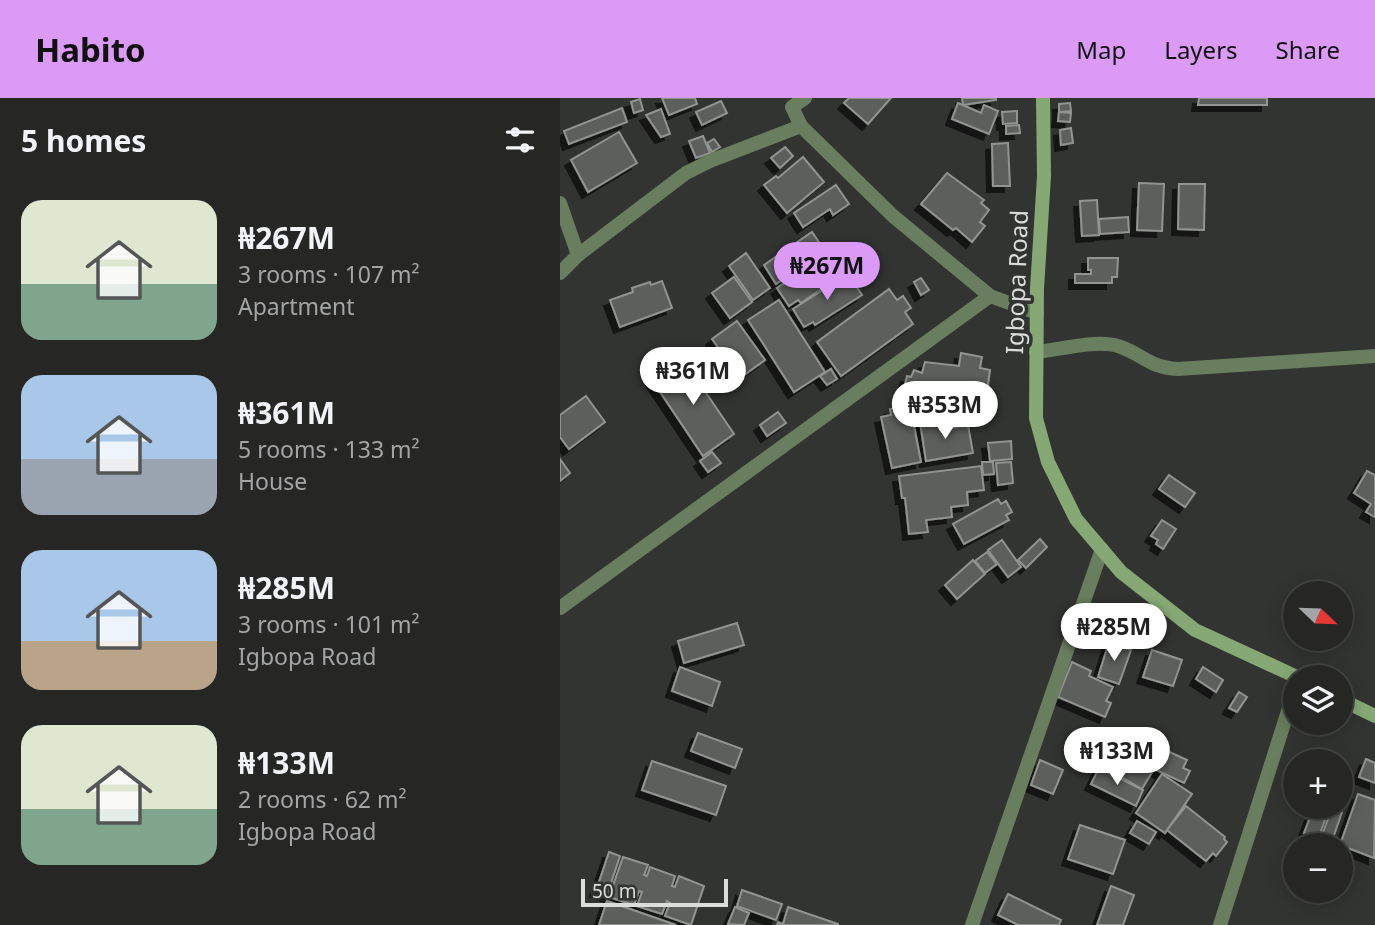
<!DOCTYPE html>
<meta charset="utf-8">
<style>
:root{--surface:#262725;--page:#2e2f2d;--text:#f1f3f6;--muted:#a4a5a7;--line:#424442;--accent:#da9af6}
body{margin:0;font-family:"Noto Sans",sans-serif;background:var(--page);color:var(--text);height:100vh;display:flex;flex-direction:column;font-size:26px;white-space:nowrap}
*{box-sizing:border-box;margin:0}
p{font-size:23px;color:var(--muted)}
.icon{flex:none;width:38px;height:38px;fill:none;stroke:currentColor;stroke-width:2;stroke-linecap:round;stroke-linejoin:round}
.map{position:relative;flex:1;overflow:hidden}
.side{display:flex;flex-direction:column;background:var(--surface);width:560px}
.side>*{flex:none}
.needle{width:46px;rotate:113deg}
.buttons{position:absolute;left:723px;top:483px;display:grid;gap:14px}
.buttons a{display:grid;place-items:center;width:70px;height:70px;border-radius:50%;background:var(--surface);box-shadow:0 4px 18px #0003,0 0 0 2px var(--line);font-size:35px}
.scale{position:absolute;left:21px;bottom:18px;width:147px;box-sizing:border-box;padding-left:7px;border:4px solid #dbdddb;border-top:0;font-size:19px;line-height:24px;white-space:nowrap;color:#dbdddb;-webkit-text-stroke:5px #323431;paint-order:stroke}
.price{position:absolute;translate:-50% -60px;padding:0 16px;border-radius:24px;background:#fff;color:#222;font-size:23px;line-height:46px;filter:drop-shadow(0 2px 4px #0008)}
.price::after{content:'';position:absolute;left:50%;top:42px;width:21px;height:16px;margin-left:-10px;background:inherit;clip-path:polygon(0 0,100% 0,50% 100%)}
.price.on{background:var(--accent);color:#111}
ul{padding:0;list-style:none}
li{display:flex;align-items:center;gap:21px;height:175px;padding:0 21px}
li span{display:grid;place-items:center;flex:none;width:196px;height:140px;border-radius:21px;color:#555}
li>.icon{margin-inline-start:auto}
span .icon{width:84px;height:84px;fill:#fffc;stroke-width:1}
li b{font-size:30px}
h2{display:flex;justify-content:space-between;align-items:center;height:84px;padding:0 21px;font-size:30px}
header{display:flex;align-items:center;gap:42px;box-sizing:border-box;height:98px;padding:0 35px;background:var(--accent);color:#111}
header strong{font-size:33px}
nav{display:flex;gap:38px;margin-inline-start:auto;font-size:24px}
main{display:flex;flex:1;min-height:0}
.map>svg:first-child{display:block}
</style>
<header>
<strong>Habito</strong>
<nav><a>Map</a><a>Layers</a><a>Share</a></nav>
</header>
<main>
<section class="side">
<h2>5 homes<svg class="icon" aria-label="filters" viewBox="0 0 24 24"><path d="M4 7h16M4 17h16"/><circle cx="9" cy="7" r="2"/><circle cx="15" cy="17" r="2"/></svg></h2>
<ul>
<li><span style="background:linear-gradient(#dfe7d0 60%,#7fa58c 0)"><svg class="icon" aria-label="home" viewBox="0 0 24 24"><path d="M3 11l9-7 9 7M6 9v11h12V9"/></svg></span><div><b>₦267M</b><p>3 rooms · 107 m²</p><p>Apartment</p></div></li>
<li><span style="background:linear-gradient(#a9c7e8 60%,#9aa5b1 0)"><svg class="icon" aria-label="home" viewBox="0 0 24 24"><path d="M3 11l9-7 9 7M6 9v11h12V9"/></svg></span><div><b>₦361M</b><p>5 rooms · 133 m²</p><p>House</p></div></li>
<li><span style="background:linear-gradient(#a9c7e8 65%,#b9a48a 0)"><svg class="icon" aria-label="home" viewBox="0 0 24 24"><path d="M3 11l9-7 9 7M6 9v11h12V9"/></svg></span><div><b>₦285M</b><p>3 rooms · 101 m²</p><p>Igbopa Road</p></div></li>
<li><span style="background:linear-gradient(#dfe7d0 60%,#7fa58c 0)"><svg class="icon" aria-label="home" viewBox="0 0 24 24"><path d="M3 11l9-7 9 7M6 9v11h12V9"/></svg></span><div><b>₦133M</b><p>2 rooms · 62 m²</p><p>Igbopa Road</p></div></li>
</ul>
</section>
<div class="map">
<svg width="815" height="827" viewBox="0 0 815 827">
<defs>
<filter id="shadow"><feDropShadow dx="-6" dy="6" stdDeviation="0" flood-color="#0009"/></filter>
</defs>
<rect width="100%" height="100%" fill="#323431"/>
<g fill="#5c5e5b" stroke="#919490" stroke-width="2" filter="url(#shadow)">
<path d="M102,0h33l2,6 -28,11z"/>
<path d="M289,0h42l-23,26 -24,-21z"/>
<path d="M402,0h34v2l-33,5z"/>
<path d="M639,0h68v7h-69z"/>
<path d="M80,1l3,11 -9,3 -3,-11z"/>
<path d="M161,3l6,12 -25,12 -6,-13z"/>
<path d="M398,5l23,10 3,-8 14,6 -9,23 -37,-15z"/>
<path d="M510,5l1,8 -12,1v-8z"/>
<path d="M62,10l5,14 -58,22 -5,-13z"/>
<path d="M101,11l9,25 -9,3 -15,-22z"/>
<path d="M457,13v12l-14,1 -1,-12z"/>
<path d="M499,14l12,1 -1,9 -12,-1z"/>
<path d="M459,27l1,8 -14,1v-8z"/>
<path d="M511,30l2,15 -12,2 -1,-15z"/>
<path d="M59,34l18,31 -49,29 -17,-32z"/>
<path d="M143,38l7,17 -14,5 -7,-17z"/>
<path d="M154,41l6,8 -8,5 -5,-9z"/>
<path d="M448,45l2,43h-17l-1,-42z"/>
<path d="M225,49l8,9 -13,12 -9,-10z"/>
<path d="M243,59l21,25 -37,31 -23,-28 12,-9 2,2z"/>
<path d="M387,75l37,27 -3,3 8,7 -9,12 5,4 -13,16 -16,-14 -3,2 -32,-26z"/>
<path d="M579,85l25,1 -2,47 -25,-1z"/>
<path d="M619,86h26l-1,46 -26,-1z"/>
<path d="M276,87l13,19 -16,11 -3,-6 -27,18 -9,-14z"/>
<path d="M537,102l2,35 -17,1 -2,-35z"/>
<path d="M568,119l1,15 -29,2 -1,-15z"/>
<path d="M252,134l13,19 -49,33 -12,-19z"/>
<path d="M273,152l14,21 -46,32 -3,-3 -9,6 -12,-18z"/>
<path d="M186,155l24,35 -17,12 -24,-34z"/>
<path d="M528,160h30l-1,19h-5v6h-37v-9h16v-4h-3z"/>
<path d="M285,178l4,6 3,-2 10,15 -47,30 -2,-3 -9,5 -11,-18z"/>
<path d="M174,179l18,25 -22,16 -18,-25z"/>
<path d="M361,180l8,12 -8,5 -7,-13z"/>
<path d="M102,183l10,27 -52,19 -10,-27 23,-8 -1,-4 18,-6 1,3z"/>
<path d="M329,191l8,11 6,-4 8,12 -6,4 8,12 -72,52 -24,-34z"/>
<path d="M219,202l46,72 -31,20 -46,-72z"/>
<path d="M177,223l28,39 -25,18 -28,-39z"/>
<path d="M401,255l21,4 -2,11 10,2 -4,30 -8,11 -75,-19 4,-16 4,1 3,-7 8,3 3,-11 34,4z"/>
<path d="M123,261l51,75 -31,22 -51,-76z"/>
<path d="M271,271l6,10 -10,6 -7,-9z"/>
<path d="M26,298l19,26 -36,27 -9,-12v-22z"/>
<path d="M342,309l1,5 8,-2 10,52 -29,6 -11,-51 10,-2 -1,-6z"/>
<path d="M218,314l8,11 -19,13 -7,-11z"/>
<path d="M378,321l2,11 28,-5 5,28 -47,8 -6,-39z"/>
<path d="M451,343l1,18 -22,2 -2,-18z"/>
<path d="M152,354l9,11 -13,9 -8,-11z"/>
<path d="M0,361l10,14 -10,8z"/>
<path d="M422,364h11l1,12 -11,1z"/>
<path d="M451,364l2,21 -15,2 -2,-22z"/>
<path d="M421,368l3,24 -17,2 1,13 -17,2 1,10 -26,3 2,12 -19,2 -4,-36h-3l-3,-22z"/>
<path d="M807,373l8,4v42l-9,-5 5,-8 -17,-11z"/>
<path d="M609,377l26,18 -10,14 -26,-18z"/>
<path d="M438,401l3,5 5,-3 6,11 -6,3 3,5 -45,24 -11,-20z"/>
<path d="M602,422l14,9 -13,20 -7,-5 2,-4 -7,-4z"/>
<path d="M480,441l7,8 -21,21 -8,-8z"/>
<path d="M442,442l19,27 -13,10 -20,-27z"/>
<path d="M427,454l10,12 -12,9 -10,-12z"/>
<path d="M413,462l12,14 -28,25 -12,-14z"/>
<path d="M177,525l7,22 -60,18 -6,-22z"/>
<path d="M562,526l14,6 -7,19 -15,-6z"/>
<path d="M549,544l22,8 -12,34 -21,-7z"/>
<path d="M592,552l30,10 -9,26 -30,-9z"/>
<path d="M512,564l19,9 -2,5 24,11 -7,14 5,2 -6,14 -47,-20z"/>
<path d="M120,569l40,15 -8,24 -40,-15z"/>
<path d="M643,569l20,13 -7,12 -20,-13z"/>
<path d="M679,594l8,5 -10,15 -8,-4z"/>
<path d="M544,634l53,32 -15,25 -53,-31z"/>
<path d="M138,635l44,16 -7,19 -44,-17z"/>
<path d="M601,650l26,12 -4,8 7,3 -6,12 -32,-15z"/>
<path d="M806,661l9,4v20l-16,-6z"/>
<path d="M480,662l23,10 -10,24 -22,-9z"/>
<path d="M92,663l74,25 -10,29 -74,-25z"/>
<path d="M539,670l44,22 -7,16 -45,-22z"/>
<path d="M602,676l30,20 -27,39 -29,-20z"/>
<path d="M798,696l17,6 -1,58 -34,-13z"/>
<path d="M626,708l39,31 -1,2 3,3 -11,14 -3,-3 -7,8 -39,-31z"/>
<path d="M772,710l10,4 -10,29 -11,-3z"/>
<path d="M751,717l14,5 -7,19 -14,-6z"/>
<path d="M577,723l19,11 -7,12 -19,-11z"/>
<path d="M520,727l45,15 -12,34 -45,-15z"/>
<path d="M49,754l11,4 -13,39 -11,-4z"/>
<path d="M63,759l25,8 -4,10 3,1 3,-9 25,9 -3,10 3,1 4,-11 25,10 -13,39 -26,-9 5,-13 -3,-2 -5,13 -25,-8 5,-14 -3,-1 -5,14 -25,-8z"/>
<path d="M551,788l23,9 -11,30h-26z"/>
<path d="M182,792l40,14 -6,16 -39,-14z"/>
<path d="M448,796l53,26 -2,5h-41l-20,-10z"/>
<path d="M47,803l69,24h-77z"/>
<path d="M175,809l14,6 -5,12 -16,-1z"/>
<path d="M228,809l50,17v1h-61l1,-3 5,2z"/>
</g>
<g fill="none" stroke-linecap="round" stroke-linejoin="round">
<g stroke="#697e5e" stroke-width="14">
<path d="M241,28l92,90 97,80 47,17"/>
<path d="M0,105l18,52"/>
<path d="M0,175l18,-18 108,-82 24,-12 91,-35 -9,-19 13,-9"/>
<path d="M476,254c21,-2 62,-13 82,-6 25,8 29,21 60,23l197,-13"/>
<path d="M0,510l430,-312"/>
<path d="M412,827l130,-376"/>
<path d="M660,827l75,-236"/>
</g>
<g stroke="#86a874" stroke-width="14">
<path d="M483,0l1,78 -7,113 -1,129 12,44 28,57 45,53 74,58 102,47"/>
<path d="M780,601l35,17"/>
</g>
</g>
<g text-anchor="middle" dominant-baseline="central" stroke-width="7" stroke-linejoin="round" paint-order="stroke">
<g font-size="24" fill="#dbdddb" stroke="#323431">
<text transform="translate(456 184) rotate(-88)">Igbopa Road</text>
</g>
</g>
</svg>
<div class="buttons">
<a><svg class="needle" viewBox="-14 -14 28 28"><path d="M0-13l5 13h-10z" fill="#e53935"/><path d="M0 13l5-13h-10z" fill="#a4a5a7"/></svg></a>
<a><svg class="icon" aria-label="layers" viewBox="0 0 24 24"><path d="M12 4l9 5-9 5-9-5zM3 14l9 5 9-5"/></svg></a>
<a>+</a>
<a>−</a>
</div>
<div class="scale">50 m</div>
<b class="price on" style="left:267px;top:204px">₦267M</b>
<b class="price" style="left:133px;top:309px">₦361M</b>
<b class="price" style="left:385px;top:343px">₦353M</b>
<b class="price" style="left:554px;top:565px">₦285M</b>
<b class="price" style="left:557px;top:689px">₦133M</b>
</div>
</main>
